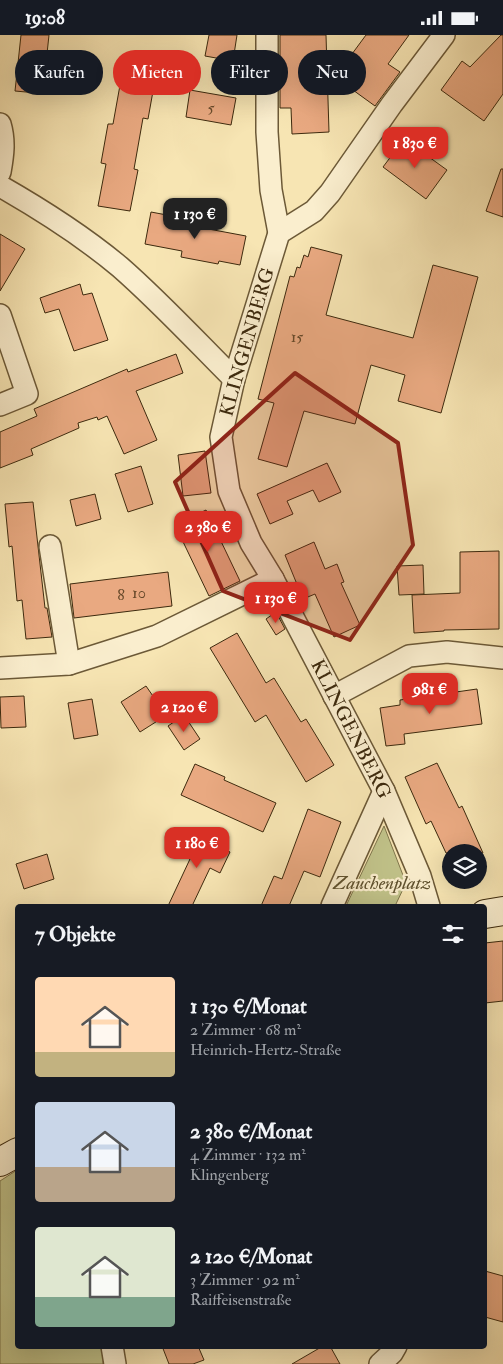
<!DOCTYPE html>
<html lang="de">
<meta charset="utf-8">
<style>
:root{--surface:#171b24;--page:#242831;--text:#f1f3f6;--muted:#9ea1a6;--accent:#d93025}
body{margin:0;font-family:"IM FELL Double Pica",serif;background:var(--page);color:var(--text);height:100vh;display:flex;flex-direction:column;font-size:19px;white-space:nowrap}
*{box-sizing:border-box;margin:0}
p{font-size:16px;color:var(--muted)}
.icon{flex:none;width:28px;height:28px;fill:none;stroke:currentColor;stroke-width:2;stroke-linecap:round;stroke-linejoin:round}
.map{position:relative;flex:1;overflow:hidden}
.details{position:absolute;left:15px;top:869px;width:472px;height:445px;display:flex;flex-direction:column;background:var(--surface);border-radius:5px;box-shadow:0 5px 20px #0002}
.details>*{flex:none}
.hud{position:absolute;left:15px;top:15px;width:474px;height:45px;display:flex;gap:10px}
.controls{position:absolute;left:442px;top:809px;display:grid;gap:10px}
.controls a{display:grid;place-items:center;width:45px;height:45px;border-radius:50%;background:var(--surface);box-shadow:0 5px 20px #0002;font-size:25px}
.price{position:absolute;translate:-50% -42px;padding:0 11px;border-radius:10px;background:var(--accent);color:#fff;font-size:16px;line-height:32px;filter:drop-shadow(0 1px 2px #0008)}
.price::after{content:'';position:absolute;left:50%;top:30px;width:15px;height:11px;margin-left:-8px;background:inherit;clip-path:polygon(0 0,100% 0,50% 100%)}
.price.current{background:#222;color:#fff}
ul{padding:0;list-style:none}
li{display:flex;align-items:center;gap:15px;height:125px;padding:0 20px}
li span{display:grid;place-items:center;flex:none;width:140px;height:100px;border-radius:5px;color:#555}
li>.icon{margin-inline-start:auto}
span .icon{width:60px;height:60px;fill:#fffc;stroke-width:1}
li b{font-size:21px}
h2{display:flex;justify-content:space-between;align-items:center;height:60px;padding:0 20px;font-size:21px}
.chip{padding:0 18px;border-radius:22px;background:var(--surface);box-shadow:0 5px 20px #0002;font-size:18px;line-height:45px}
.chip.current{background:var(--accent);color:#fff}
.status{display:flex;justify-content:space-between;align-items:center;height:35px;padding:0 25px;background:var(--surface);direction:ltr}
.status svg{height:14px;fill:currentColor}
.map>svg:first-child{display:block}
</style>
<div class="status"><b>19:08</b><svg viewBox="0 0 49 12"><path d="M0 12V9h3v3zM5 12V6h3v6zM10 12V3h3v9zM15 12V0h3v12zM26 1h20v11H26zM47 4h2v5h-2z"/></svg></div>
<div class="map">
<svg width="503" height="1329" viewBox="0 0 503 1329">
<rect width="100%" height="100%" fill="#f7e5b3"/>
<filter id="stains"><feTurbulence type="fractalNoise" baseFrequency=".004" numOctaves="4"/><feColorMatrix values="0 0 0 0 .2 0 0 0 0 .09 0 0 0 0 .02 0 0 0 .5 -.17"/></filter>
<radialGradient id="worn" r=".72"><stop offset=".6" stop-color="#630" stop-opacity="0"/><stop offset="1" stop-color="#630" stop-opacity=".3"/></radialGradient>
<g fill="#c1c38a" stroke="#7f764c">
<path d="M384,791l22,57 -11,23h-49z"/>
<path d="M17,1135l1,176h86l-1,18h-103v-183z"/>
</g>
<g fill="#e9a981" stroke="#3d2a0e">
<path d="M21,0h28l-3,28h5l-3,31 -33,-3z"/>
<path d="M209,0h28l-4,26 -28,-5z"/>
<path d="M280,0h46l3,97 -37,2 -1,-26h-11z"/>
<path d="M366,0h43l-21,29 12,8 -25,34 -40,-29z"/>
<path d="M501,0h2v59l-19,27 -43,-31 21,-29 8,6z"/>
<path d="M122,39l33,6 -7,39 -5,-1 -9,51 4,1 -8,41 -32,-5 8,-42 -5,-1 7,-39h5z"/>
<path d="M190,55l46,8 -5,27 -45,-8z"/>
<path d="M404,104l43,31 -21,29 -43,-32z"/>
<path d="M501,134h2v48l-17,-6z"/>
<path d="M151,177l37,7 -1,6 59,11 -6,29 -21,-4 -1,3 -37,-7 1,-6 -37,-7z"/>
<path d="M0,199l25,15 -25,42z"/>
<path d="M311,212l31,8 -16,60 87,23 20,-73 45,12 -37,136 -43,-12 7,-26 -34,-10 -16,59 -51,-13 -17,56 -29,-8 16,-56 -16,-4 32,-123 4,1 3,-10 3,1 4,-13 4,2z"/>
<path d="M80,249l3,11 9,-2 16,47 -34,11 -15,-42 -14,4 -5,-15z"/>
<path d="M176,319l7,19 -47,18 21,49 -33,14 -17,-38 -9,4 -1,-3 -19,6 1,5 -48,21 2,6 -33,13v-36l37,-16 -3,-7 93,-40 1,3z"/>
<path d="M205,416l6,42 -28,3 -5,-41z"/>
<path d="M327,428l14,29 -22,10 -6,-12 -26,11 6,13 -23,10 -13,-30z"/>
<path d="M141,431l12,38 -25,8 -13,-38z"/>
<path d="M95,459l6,25 -25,7 -6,-26z"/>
<path d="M33,467l12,106h2l5,29 -26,2 -4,-39 -5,1 -5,-55 -3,1 -4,-43z"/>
<path d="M206,475l34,71 -31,15 -34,-71z"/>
<path d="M314,507l11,27 12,-5 7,18 -3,1 19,42 -26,12 -19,-43 -12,5 -18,-44z"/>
<path d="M499,516v78l-55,1v1l-30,2 -2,-38 48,-2v-41z"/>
<path d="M423,530l1,29 -25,1 -2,-29z"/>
<path d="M168,537l4,34 -98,12 -4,-34z"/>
<path d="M276,577l9,17 -9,6 -10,-16z"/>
<path d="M237,598l29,50 8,-5 27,44 5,-3 28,46 -28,17 -40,-67 -11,7 -45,-74z"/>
<path d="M146,651l9,13 4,-2 11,16 -30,19 -19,-30z"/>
<path d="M477,654l5,35 -78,10 1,10 -19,2 -6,-38 20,-3v-5z"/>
<path d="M24,661l2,31 -25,1 -1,-31z"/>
<path d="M92,664l6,36 -24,4 -6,-36z"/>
<path d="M184,680l16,24 -16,11 -16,-24z"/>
<path d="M437,728l22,45 3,-2 21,47h-37l-15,-32 -5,3 -21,-47z"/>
<path d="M195,729l30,13 -1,3 52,23 -13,29 -82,-37z"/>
<path d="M308,774l33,13 -21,55 -16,-6 -15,35h-28l13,-30 8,3z"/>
<path d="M190,798l40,19 -10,21 -10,-5 -18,38h-24l22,-47 -10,-5z"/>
<path d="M47,819l7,25 -30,10 -8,-25z"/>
<path d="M503,906v60l-18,2v-60z"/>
<path d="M485,1236l18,5v46l-18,-5z"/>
<path d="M162,1311h36l6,14 -11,4h-24z"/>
<path d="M323,1311h7l10,18h-48z"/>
</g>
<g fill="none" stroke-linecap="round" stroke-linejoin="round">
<g stroke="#6c5937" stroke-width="24">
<g id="street">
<path d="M267,0v97l4,58 8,43"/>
<path d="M0,89c5,17 3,31 0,48"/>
<path d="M0,151c42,24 83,50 120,81 40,35 76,74 114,112"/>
<path d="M0,280l27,79 -27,11"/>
<path d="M50,511l19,118"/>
<path d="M0,633l69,-4 88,-28 116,-57"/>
<path d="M334,661l75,-40 38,-4 56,6"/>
<path d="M332,871l52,-115"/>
<path d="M429,871l-9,-30 -36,-85 -111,-212 -22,-36 -22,-52 -8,-54 13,-58 45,-146 35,-22 16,-18 62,-89 52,-69"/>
<path d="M112,1311l3,18"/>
<path d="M380,1329l12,-11 4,-7"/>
</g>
</g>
<g stroke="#3d2a0e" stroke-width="30">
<g id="secondary">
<path d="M485,879l18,-3"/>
<path d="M0,1127l18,-10"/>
</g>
</g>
<use href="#street" stroke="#faeece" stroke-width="21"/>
<use href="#secondary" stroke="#faeece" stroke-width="28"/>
</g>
<path fill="#8f2418" fill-opacity="0.2" stroke="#8f2418" stroke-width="4" stroke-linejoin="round" d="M295,338l103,70 15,102 -63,95 -127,-49 -48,-109z"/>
<g text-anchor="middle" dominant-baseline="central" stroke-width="4.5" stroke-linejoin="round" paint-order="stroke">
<g font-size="16" fill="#684a2b">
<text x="211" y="73">5</text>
<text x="297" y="302">15</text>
<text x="139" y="558">10</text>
<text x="121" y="560">8</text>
</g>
<g font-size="19" fill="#3d2a0e" stroke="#faeece">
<text transform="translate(247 307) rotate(-74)">KLINGENBERG</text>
<text transform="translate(351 694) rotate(63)">KLINGENBERG</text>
</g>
<g font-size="19" font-style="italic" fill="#5e502d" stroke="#faeece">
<text x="382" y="848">Zauchenplatz</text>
</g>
</g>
<rect width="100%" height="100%" filter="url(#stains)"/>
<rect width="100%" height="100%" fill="url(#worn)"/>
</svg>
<div class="controls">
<a><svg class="icon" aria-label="layers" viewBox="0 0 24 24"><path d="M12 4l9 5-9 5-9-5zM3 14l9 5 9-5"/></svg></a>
</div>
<b class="price" style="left:415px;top:134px">1 830 €</b>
<b class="price current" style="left:195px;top:205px">1 130 €</b>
<b class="price" style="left:208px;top:518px">2 380 €</b>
<b class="price" style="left:276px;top:589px">1 130 €</b>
<b class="price" style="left:430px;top:680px">981 €</b>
<b class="price" style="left:184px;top:698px">2 120 €</b>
<b class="price" style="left:197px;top:834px">1 180 €</b>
<div class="hud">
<a class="chip">Kaufen</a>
<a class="chip current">Mieten</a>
<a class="chip">Filter</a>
<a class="chip">Neu</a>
</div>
<section class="details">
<h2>7 Objekte<svg class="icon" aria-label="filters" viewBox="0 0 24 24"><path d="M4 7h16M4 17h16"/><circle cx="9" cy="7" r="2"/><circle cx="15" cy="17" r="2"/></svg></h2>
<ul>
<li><span style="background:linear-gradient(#ffd9b3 75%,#c2b280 0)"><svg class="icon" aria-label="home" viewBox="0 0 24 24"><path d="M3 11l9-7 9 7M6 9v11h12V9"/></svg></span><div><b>1 130 €/Monat</b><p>2 Zimmer · 68 m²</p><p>Heinrich-Hertz-Straße</p></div></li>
<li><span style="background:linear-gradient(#c9d6e8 65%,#b9a48a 0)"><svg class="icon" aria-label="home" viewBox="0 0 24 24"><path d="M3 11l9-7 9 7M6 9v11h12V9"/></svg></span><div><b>2 380 €/Monat</b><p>4 Zimmer · 132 m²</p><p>Klingenberg</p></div></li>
<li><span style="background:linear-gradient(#dfe7d0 70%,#7fa58c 0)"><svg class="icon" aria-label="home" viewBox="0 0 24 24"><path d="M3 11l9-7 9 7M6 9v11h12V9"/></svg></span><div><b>2 120 €/Monat</b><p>3 Zimmer · 92 m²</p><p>Raiffeisenstraße</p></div></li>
</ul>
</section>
</div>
